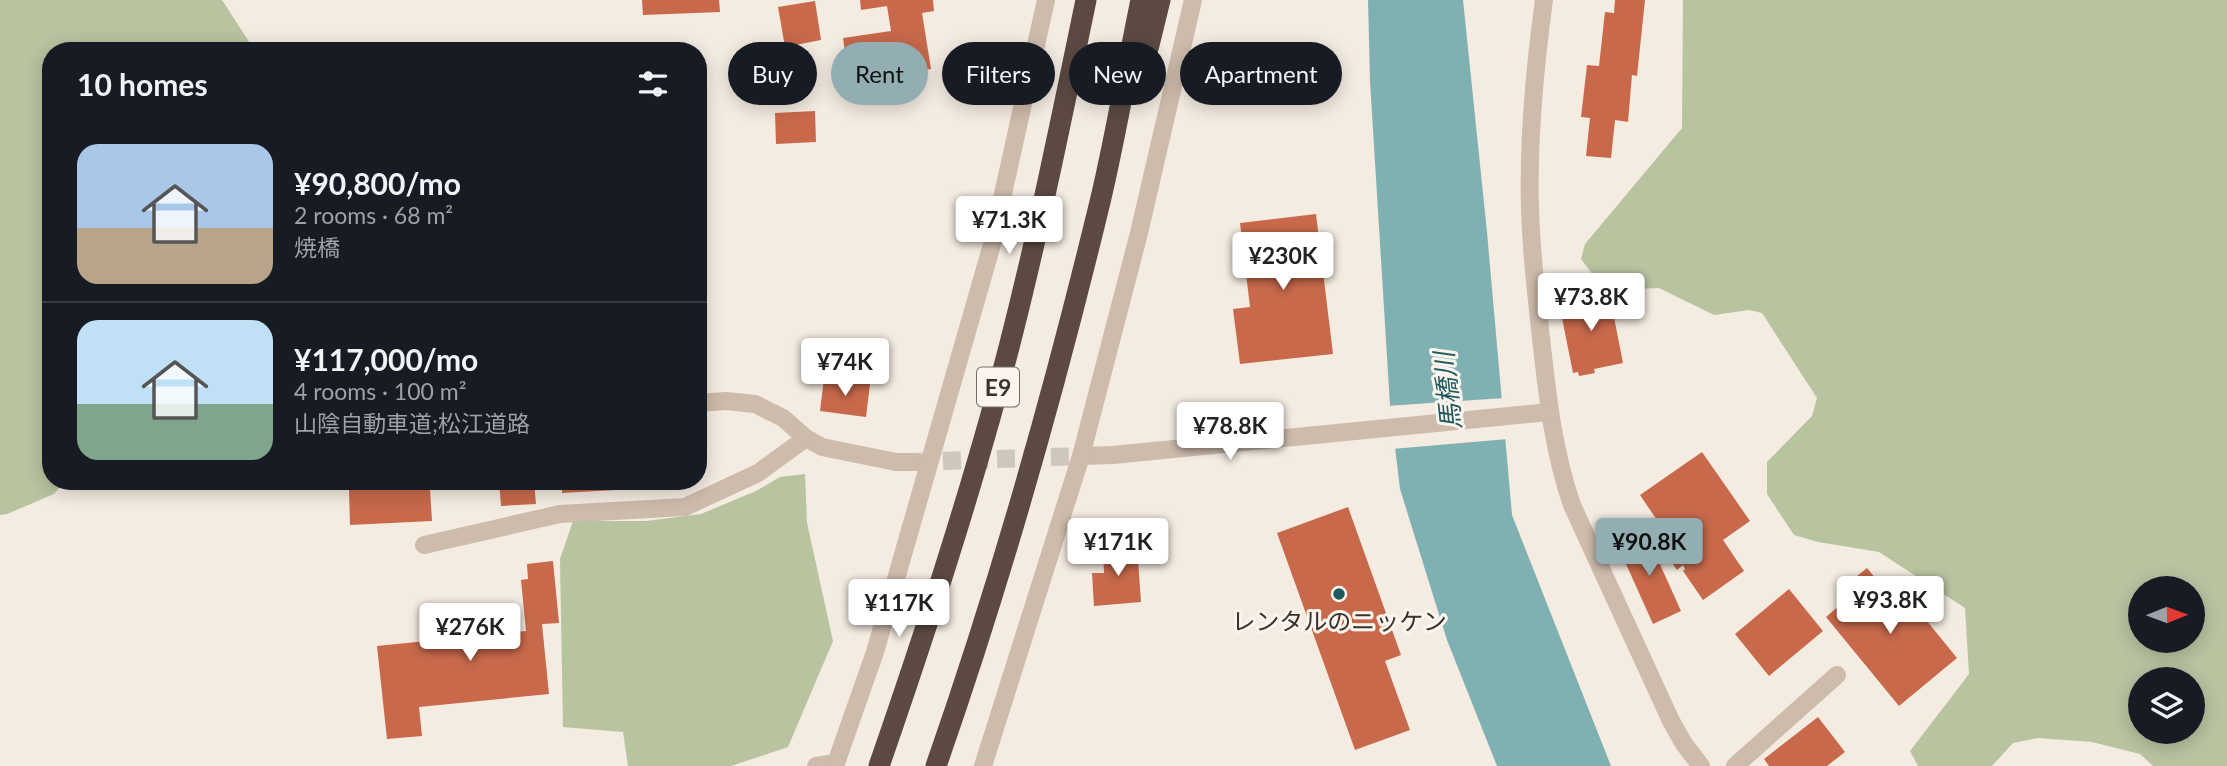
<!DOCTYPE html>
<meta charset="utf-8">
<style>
:root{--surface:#171b24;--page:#20242c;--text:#f1f3f6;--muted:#9ea1a6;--line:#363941;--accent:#92aeb2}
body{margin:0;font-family:Lato,"Noto Sans JP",sans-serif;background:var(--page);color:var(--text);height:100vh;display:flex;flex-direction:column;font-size:26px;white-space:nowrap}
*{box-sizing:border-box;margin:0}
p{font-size:23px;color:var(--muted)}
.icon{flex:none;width:38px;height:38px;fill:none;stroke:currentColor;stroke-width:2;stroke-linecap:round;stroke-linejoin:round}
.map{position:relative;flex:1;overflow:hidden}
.panel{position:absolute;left:42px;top:42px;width:665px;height:448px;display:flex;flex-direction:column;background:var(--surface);border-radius:28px;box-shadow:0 4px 18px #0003}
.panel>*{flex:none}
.hud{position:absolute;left:728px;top:42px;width:665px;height:63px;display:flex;gap:14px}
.needle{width:46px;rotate:89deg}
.fabs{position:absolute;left:2128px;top:576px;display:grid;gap:14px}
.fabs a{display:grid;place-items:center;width:77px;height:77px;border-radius:50%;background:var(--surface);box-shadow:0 4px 18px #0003;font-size:35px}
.price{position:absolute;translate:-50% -60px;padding:0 16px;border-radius:7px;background:#fff;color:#222;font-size:23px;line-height:46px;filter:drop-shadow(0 2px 4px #0008)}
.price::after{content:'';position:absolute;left:50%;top:42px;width:21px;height:16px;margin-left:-10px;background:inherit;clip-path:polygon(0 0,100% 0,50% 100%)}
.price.selected{background:var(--accent);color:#111}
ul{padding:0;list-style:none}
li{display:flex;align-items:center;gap:21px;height:175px;padding:0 35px}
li+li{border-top:2px solid var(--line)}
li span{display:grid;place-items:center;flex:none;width:196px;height:140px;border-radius:21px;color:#555}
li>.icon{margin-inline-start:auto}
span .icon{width:84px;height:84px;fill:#fffc;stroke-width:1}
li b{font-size:30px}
h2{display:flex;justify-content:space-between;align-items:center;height:84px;padding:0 35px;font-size:30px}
.chip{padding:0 24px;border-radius:32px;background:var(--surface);box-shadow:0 4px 18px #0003;font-size:24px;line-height:63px}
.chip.selected{background:var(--accent);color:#111}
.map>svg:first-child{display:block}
</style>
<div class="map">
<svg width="2227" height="766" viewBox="0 0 2227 766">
<rect width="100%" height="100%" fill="#f4ebe1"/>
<g fill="#b8c4a0" fill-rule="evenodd">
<path d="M0,0h222l33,51h-204v430h14l-11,13 -47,20 -7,1z"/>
<path d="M1683,0h544v766h-74l-13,-12 -48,-12 -54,-4 -25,5 -21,23h-74l-8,-15 59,-77 -4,-66 -86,-56 -61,-10 -24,-7 -27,-41v-32l45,-46 5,-18 -55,-85 -13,-3 -35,5 -55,-27 -47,2 -13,-7 -18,-24 4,-15 97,-116zM2193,588v52h-53v-52zM2193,679v53h-53v-53z"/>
<path d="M805,474l2,49 26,118 -45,106 -57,19h-103l-5,-34 -60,-5 -3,-168 13,-38h73l55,-7 55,-23 24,-14z"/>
</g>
<path fill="#7fb0b2" d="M1368,0h95l24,232 25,283 99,251h-114l-50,-126 -47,-151 -10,-84 -20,-324z"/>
<path fill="#f4ebe1" d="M1504,398l4,41 -116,10 -6,-43z"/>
<g fill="#c8694b">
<path d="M642,0h77l1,12 -77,3z"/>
<path d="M860,0h73l1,11 -12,2 9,56 -82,12 -6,-43 48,-7 -4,-25 -26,4z"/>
<path d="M1615,0h30l-8,76 -5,-1 -4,47 -13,-2 -4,38 -25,-2 4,-38 -9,-1 6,-52 12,1 6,-54 9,1z"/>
<path d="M815,1l6,39 -36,7 -7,-40z"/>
<path d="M815,111l1,31 -40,2 -1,-31z"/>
<path d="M1316,214l17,140 -93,10 -7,-55 17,-2 -10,-84z"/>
<path d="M1609,292l14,71 -29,6 1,4 -16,3 -1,-4 -5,1 -14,-70z"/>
<path d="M824,378l46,6 -4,33 -46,-6z"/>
<path d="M1702,452l48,69 -27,19 21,31 -41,29 -20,-29 2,-2 -2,-4 -6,5 -18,-26 10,-6 -29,-43z"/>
<path d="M385,481h62l1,7 -18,1 2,32 -82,4 -1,-35 37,-2z"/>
<path d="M499,481h35l2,23 -35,2z"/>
<path d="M562,481h72v8l-72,4z"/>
<path d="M1348,507l53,148 -16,6 25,69 -55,20 -78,-217z"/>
<path d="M1645,531l36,80 -28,13 -36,-80z"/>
<path d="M1137,546l4,56 -47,4 -2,-33h12l-1,-24z"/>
<path d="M553,561l6,62 -17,1 7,70 -130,13 3,29 -35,3 -10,-93 149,-15 -5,-51 7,-1 -1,-15z"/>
<path d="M1867,568l19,23 10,-8 61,75 -58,48 -73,-89 22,-19 -7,-9z"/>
<path d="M1789,589l34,42 -54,45 -34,-42z"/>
<path d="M1818,717l27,35 -18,14h-58l-5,-7z"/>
</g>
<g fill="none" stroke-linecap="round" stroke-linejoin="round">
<path stroke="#cfc6bd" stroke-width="18" stroke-dasharray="18 9" stroke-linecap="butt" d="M916,462l165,-6"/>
<path stroke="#cdbbac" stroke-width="18" d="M1735,766l102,-91"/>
<g stroke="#cdbbac" stroke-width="18">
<path d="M1544,0c-9,66 -16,142 -14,208 1,46 7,93 12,139 6,54 12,106 30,158l99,216 13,23 17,22"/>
<path d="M698,403l28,-2 29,3 28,14 23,20 16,9 74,15h20"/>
<path d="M1081,456l32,-1 436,-43"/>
<path d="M424,545l136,-31 125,-7 73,-34 48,-35"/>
<path d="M816,766l20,-3"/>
<path d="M835,766l40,-114 116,-404 55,-248"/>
<path d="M983,766l98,-310 58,-223 54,-233"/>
</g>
<g stroke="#5c4a42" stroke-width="21">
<path d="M1135,89l14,-44 11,-45"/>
<path d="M879,766c40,-115 78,-231 111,-348 39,-138 67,-278 96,-418"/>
<path d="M936,766c65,-185 118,-374 164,-564 16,-67 27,-135 41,-202"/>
</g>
</g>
<circle fill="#1f5a5e" stroke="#fbf5ee" stroke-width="2.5" cx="1339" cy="594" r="7"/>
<g text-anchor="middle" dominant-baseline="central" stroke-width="6" stroke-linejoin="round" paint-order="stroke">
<rect fill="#fbf5ee" stroke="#756b66" stroke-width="2" x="977" y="367.5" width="42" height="39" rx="5"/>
<g font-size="23" font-weight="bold" fill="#3b302b">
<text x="998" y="387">E9</text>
</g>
<g font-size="24" fill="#3b302b" stroke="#fbf5ee">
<text x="1339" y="620">レンタルのニッケン</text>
</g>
<g font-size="26" font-style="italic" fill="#1f5a5e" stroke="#fbf5ee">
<text transform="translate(1447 391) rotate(-96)">馬橋川</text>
</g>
</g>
</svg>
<div class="fabs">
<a><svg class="needle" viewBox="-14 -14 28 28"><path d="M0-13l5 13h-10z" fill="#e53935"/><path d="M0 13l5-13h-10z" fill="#9ea1a6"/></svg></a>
<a><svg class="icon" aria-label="layers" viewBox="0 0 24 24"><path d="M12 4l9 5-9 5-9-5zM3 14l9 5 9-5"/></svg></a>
</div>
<b class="price" style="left:1009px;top:256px">¥71.3K</b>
<b class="price" style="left:1283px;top:292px">¥230K</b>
<b class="price" style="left:1591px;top:333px">¥73.8K</b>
<b class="price" style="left:845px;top:398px">¥74K</b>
<b class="price" style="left:1230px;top:462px">¥78.8K</b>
<b class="price" style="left:1118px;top:578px">¥171K</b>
<b class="price selected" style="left:1649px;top:578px">¥90.8K</b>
<b class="price" style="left:1890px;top:636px">¥93.8K</b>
<b class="price" style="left:899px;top:639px">¥117K</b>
<b class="price" style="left:470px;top:663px">¥276K</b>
<div class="hud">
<a class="chip">Buy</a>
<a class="chip selected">Rent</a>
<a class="chip">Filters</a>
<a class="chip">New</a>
<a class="chip">Apartment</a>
</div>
<section class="panel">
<h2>10 homes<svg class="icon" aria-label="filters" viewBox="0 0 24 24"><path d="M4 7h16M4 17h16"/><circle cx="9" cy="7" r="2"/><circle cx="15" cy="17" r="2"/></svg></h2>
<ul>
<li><span style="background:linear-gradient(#a9c7e8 60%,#b9a48a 0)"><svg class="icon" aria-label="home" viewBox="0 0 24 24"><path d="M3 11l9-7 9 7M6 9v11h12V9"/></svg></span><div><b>¥90,800/mo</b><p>2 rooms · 68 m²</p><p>焼橋</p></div></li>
<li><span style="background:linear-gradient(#bfe0f5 60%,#7fa58c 0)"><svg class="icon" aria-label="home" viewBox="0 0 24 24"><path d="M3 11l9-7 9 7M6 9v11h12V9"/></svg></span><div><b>¥117,000/mo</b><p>4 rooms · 100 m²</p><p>山陰自動車道;松江道路</p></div></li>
</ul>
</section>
</div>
